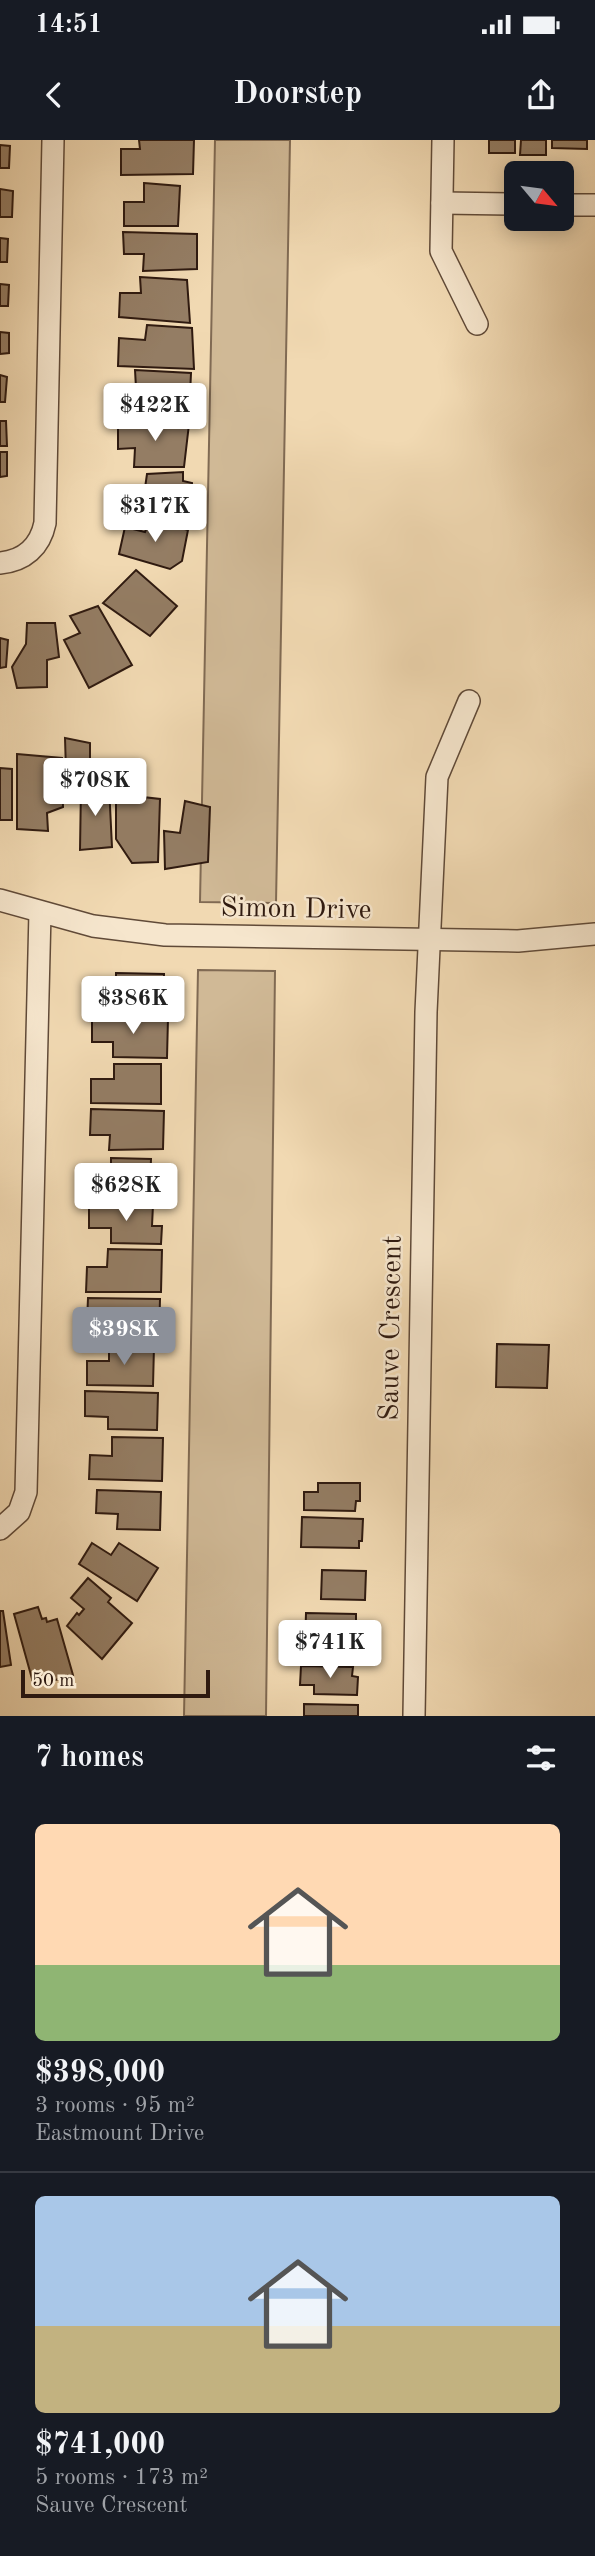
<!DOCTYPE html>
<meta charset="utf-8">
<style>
:root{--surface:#171b24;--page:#242831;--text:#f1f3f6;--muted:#9ea1a6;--line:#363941;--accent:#8c9099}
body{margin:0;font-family:"Old Standard TT",serif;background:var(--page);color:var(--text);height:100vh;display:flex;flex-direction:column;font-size:26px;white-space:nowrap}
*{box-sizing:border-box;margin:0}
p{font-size:23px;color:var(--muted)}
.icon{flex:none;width:38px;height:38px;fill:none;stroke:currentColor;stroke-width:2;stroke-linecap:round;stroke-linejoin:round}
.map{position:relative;height:1576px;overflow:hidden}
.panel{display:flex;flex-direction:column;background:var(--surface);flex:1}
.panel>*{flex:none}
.needle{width:46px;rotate:119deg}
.controls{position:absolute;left:504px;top:21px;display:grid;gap:14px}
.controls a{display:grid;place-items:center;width:70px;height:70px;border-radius:10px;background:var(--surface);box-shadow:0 4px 18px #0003;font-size:35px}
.scale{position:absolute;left:21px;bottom:18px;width:189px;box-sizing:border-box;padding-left:7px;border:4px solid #2f1a10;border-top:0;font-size:19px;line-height:24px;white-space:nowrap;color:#2f1a10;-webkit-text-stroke:5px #f6e6cd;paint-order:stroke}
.price{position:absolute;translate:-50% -60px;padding:0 16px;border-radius:7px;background:#fff;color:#222;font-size:23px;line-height:46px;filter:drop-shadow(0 2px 4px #0008)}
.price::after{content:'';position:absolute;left:50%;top:42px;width:21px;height:16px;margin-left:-10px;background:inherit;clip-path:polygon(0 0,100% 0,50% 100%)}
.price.current{background:var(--accent);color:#fff}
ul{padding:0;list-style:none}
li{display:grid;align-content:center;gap:14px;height:371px;padding:0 35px}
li+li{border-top:2px solid var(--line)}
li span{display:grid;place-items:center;height:217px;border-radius:10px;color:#555}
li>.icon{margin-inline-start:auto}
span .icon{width:126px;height:126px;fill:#fffc;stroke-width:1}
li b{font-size:30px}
h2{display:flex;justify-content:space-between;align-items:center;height:84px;padding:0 35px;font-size:30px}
.status{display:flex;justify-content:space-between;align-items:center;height:49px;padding:0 35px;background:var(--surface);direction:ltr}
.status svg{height:19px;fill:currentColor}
header{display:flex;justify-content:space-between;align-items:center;height:91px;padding:0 35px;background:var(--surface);font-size:32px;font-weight:700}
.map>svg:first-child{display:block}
</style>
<div class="status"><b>14:51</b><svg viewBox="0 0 49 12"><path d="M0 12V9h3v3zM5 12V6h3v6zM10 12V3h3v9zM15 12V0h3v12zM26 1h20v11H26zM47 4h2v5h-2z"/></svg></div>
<header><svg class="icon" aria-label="back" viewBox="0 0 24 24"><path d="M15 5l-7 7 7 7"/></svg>Doorstep<svg class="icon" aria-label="share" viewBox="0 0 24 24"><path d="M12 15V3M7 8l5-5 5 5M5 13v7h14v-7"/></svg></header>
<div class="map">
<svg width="595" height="1576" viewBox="0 0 595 1576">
<rect width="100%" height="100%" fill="#f1d9b2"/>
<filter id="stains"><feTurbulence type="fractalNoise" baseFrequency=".00286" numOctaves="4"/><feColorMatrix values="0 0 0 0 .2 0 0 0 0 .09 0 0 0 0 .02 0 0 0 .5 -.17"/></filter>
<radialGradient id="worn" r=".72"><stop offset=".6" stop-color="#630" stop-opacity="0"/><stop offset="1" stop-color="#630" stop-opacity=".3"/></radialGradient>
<g fill="#d0b996" stroke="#806a53" stroke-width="2">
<path d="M215,0h75l-14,763 -76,-1z"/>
<path d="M198,830l77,1 -9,745h-82z"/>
</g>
<g fill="#947d64" stroke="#2f1a10" stroke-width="2">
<path d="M139,0h55l-1,34 -72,1v-26h19z"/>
<rect x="489" y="0" width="26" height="13"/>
<path d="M521,0h25v15h-26z"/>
<path d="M552,0h35v9l-35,-1z"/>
<path d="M0,5l10,1 -1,22h-9z"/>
<path d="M144,43l36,3 -2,40h-54v-24h20z"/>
<path d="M0,49l13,2 -1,26h-12z"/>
<path d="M123,92l74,2v35l-54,2 1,-17h-20z"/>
<path d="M0,98l8,1 -1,23h-7z"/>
<path d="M140,137l47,3 3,43 -71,-6 1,-24h21z"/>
<path d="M0,144l9,1 -1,21h-8z"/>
<path d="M147,185l45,3 2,41 -76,-3 1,-28 26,2z"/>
<path d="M0,192l9,1v20l-9,1z"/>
<path d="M135,230l56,3 -2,44 -73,-1v-30l20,2z"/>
<path d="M0,235l7,2 -2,25h-5z"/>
<path d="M0,281h6l1,25h-7z"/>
<path d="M118,282l71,2 -5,43h-50l1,-19 -17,1z"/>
<path d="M0,312h7v24l-7,1z"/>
<path d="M183,332v9l9,2 -1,29 -67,-1 -1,-22 22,-1 2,-14z"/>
<path d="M150,379l38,11 -6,31 -12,8 -51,-15 6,-27 20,5z"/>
<path d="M136,430l41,36 -27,30 -47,-33z"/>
<path d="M98,466l34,59 -43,23 -25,-48 16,-7 -10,-17z"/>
<path d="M27,483h28l4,34 -12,3v27l-30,1 -5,-21 14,-23z"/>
<path d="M0,498l8,2 -2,27 -6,1z"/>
<path d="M65,598l25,5v28h-24z"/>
<path d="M17,614l45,4 1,49 -16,6 1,18 -31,-2z"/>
<path d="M0,628l12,1v51h-12z"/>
<path d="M109,646l3,61 -32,3 1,-63z"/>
<path d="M116,654l44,5 -2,63 -26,1 -16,-24z"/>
<path d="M185,661l25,6 -2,55 -43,7 -1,-38 16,2z"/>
<path d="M116,833l48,1 -1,37 -70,-1v-24l23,1z"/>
<path d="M92,876l76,2 -1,40 -54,-1v-15h-21z"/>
<path d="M114,924h47v40l-70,-1v-24h23z"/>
<path d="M91,969l73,2 -1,38 -54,1 1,-15h-20z"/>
<path d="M111,1018l40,1 -1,30h-7v9h-54v-27h22z"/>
<path d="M89,1064l64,1 -1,21h10l-1,18 -50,-1v-15h-22z"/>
<path d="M108,1109l54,1 -1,42h-75l1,-25h20z"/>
<path d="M88,1158l72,1 -1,39 -53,1 1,-17h-20z"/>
<path d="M497,1204l52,1 -2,43 -51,-1z"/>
<path d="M109,1205l45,1 -1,40 -66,-1v-24h22z"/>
<path d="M85,1251l73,2 -1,37 -49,-1v-12l-23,-1z"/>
<path d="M112,1297l51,1 -1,43 -73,-2 1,-24 22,1z"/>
<path d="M318,1343h42v18h-4l-1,10 -51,-1v-18h14z"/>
<path d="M97,1350l64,2 -1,38 -43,-1 1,-15 -22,-1z"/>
<path d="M302,1377l61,2 -1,22h-3v7l-58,-1z"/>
<path d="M92,1403l19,12 8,-12 39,25 -21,33 -58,-37z"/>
<path d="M322,1430l44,1 -1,29 -44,-1z"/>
<path d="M88,1438l23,20 -3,4 24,21 -30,36 -35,-33 10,-13 2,2 5,-6 -13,-11z"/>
<path d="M38,1467l4,12 4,-1 1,4 10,-3 16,56 -39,11 -20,-72z"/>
<path d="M0,1471h3l8,54 -11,2z"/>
<path d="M306,1473l50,1v8h3l-1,24h-53z"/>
<path d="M301,1526l52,1 -1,9 6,1 -1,18 -43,-1v-9h-14z"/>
<path d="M304,1564l54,1v11h-54z"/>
</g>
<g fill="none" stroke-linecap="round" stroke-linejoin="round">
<g stroke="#604a38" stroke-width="24">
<g id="street">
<path d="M443,0l-2,111 36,73"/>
<path d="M442,63l74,1"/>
<path d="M562,65h33"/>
<path d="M0,423c24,-2 40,-16 45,-40l8,-383"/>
<path d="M0,760l93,26 72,9 353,6 77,-7"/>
<path d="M0,1389l19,-17 7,-20 14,-580"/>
<path d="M414,1576l12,-704 11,-235 32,-76"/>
</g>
</g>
<use href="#street" stroke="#f6e6cd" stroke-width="21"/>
</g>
<g text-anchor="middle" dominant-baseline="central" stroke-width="5" stroke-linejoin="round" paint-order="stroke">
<g font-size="28" fill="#2f1a10" stroke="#f6e6cd">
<text transform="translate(296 770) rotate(1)">Simon Drive</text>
<text transform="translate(392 1188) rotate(-89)">Sauve Crescent</text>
</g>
</g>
<rect width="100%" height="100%" filter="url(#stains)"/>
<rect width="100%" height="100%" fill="url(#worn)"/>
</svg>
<div class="controls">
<a><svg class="needle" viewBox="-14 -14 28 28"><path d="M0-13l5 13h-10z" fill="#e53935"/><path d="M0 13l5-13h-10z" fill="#9ea1a6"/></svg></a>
</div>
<div class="scale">50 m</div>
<b class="price" style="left:155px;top:303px">$422K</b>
<b class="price" style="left:155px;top:404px">$317K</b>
<b class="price" style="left:95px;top:678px">$708K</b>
<b class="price" style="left:133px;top:896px">$386K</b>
<b class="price" style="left:126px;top:1083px">$628K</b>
<b class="price current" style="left:124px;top:1227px">$398K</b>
<b class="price" style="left:330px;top:1540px">$741K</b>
</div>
<section class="panel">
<h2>7 homes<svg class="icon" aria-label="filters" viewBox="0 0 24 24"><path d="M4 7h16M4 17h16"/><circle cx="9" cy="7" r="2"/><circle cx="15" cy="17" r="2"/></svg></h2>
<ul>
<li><span style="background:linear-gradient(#ffd9b3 65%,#8fb573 0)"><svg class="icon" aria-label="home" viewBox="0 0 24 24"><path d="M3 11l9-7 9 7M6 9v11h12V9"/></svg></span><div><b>$398,000</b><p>3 rooms · 95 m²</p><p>Eastmount Drive</p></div></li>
<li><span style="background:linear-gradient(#a9c7e8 60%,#c2b280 0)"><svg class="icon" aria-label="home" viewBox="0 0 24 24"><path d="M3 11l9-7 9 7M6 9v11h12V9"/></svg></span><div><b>$741,000</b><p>5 rooms · 173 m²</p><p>Sauve Crescent</p></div></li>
</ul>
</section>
